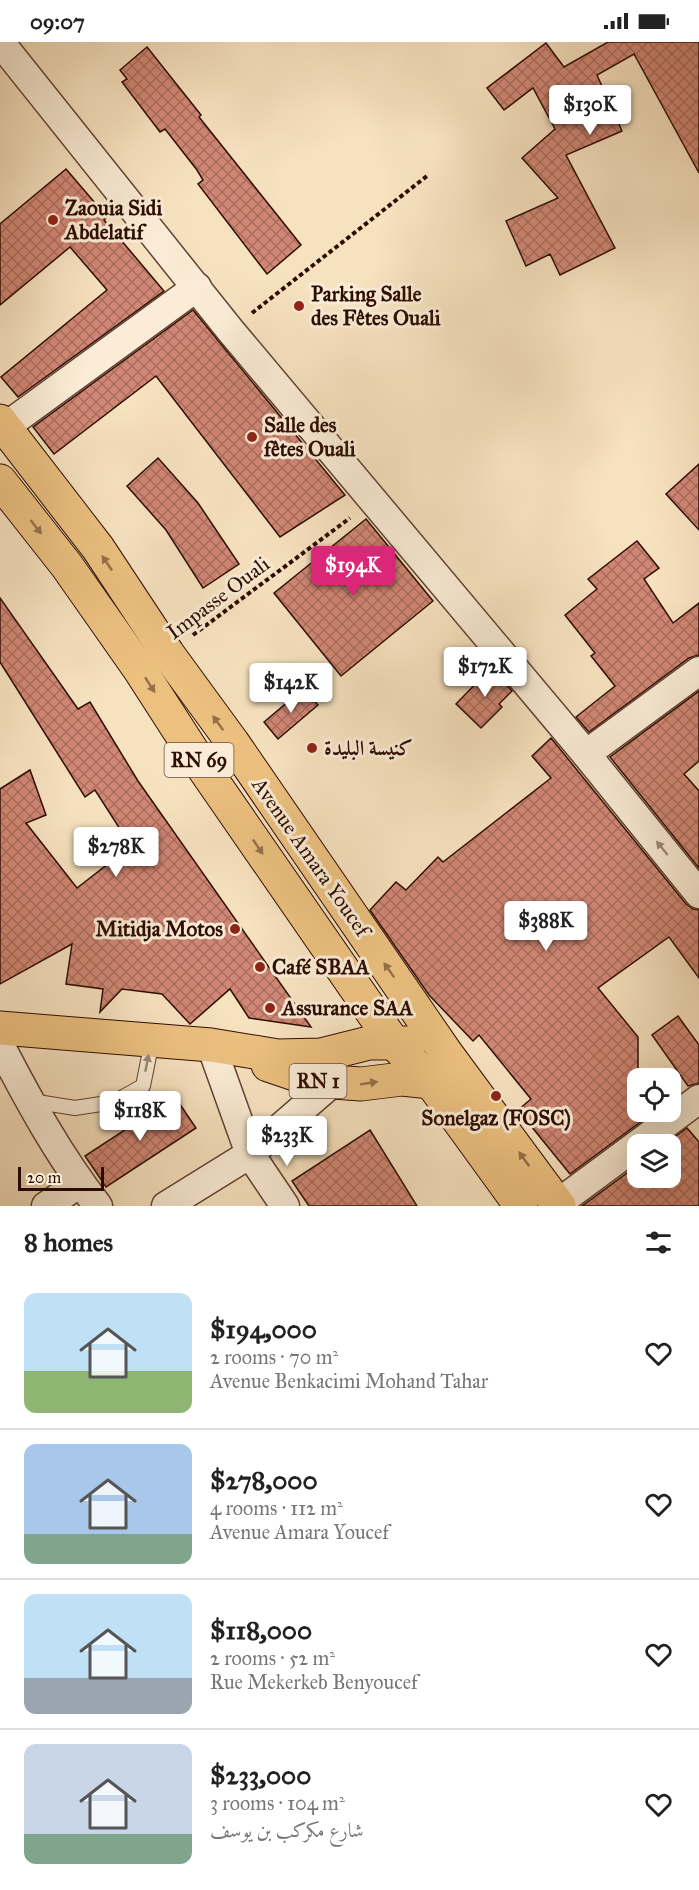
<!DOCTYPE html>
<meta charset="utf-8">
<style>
:root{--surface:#fff;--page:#f6f6f6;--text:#222;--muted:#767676;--line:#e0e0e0;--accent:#db2777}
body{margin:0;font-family:"IM FELL Great Primer",Amiri,serif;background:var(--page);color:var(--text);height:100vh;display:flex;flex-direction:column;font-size:22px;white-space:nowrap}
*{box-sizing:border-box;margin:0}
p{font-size:20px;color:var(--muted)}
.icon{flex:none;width:33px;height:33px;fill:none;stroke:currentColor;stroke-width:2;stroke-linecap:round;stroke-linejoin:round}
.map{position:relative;height:1164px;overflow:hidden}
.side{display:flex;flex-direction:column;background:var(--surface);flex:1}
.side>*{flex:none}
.fabs{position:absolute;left:627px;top:1026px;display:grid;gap:12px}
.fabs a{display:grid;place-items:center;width:54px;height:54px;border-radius:12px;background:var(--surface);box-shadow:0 6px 24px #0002;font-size:30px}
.scale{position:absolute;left:18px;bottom:15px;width:86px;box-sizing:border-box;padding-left:6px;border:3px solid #2d0c02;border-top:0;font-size:16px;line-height:21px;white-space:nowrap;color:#2d0c02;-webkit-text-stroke:4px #faecd6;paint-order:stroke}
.price{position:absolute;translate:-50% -51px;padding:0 14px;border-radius:6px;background:#fff;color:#222;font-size:20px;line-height:39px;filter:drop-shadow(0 2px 3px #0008)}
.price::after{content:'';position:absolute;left:50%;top:36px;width:18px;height:14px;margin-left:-9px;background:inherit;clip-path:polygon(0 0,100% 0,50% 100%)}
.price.active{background:var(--accent);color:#fff}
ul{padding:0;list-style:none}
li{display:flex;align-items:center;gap:18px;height:150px;padding:0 24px}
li+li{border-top:2px solid var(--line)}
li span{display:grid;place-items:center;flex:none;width:168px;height:120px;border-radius:12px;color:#555}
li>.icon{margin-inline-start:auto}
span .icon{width:72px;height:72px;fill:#fffc;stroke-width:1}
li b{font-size:26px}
h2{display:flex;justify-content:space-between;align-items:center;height:72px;padding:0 24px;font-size:26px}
.status{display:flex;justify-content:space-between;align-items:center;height:42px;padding:0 30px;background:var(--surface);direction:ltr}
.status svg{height:16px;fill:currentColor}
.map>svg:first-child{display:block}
</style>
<div class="status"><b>09:07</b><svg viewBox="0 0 49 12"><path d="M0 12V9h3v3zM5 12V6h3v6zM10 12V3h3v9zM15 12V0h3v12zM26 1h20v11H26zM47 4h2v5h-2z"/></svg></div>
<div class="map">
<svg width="699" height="1164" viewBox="0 0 699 1164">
<defs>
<pattern id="building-cross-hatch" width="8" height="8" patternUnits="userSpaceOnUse" patternTransform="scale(1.5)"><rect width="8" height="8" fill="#d18775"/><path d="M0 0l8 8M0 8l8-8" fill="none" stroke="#aa6d5e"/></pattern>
</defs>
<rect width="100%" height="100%" fill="#f7e2c0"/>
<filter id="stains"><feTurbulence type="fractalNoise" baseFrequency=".00333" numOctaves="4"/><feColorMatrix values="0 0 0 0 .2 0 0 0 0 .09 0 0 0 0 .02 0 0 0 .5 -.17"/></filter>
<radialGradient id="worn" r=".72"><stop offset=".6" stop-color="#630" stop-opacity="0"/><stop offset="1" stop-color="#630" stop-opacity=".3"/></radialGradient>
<g fill="url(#building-cross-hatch)" stroke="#2d0c02" stroke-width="1.5">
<path d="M608,0h91v131l-65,-119 -37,21 25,56 -56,24 49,93 -55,27 -10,-21 -24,12 -20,-45 52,-23 -36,-40 33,-29 -22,-41 -29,22 -17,-22 59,-45 18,24z"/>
<path d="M147,5l54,68 -2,2 102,128 -34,29 -69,-90 5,-4 -6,-10 -32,-41 -5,3 -38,-50 5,-3 -7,-9z"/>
<path d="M66,127l41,48 -3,3 60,71 -146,106 -17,-20 106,-87 -37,-43 -70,58v-81z"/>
<path d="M193,268l152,185 -65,42 -124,-161 -102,78 -21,-27z"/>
<path d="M158,416l40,45 41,61 -36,24 -37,-58 -39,-44z"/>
<path d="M699,422v66l-33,-36z"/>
<path d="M366,477l67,82 -92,75 -67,-83z"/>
<path d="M637,499l22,27 -15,11 29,44 26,-20v52l-10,3 -100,74 -13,-15 39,-31 -24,-30 4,-3 -30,-38 32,-26 -9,-10z"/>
<path d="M0,556l78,111 12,-7 48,79 173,246 -62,-9 -19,-29 -40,35 -28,-30 -40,-5 -22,23 3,-23 -37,-5 6,-40 -72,40v-195l30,-19 16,45 -20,8 51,65 54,-42 -36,-56 -10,7 -85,-135z"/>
<path d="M491,626l21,23 -13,13 3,3 -21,21 -25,-24z"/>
<path d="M303,647l15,16 -40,34 -14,-17z"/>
<path d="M699,649v70l-15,13 15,17v77l-89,-111z"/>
<path d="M551,696l135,166 7,5 6,1v68l-30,-41 -71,51 40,49v75h16l-84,62 -52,-64 13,-11 -52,-64 -6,6 -44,-46 -59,-85 26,-28 10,8 32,-33 5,5 108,-84 -19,-22z"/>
<path d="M678,974l21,29v38l-11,3 -36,-51z"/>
<path d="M175,1055l21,31 -90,59 -21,-31z"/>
<path d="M687,1086l12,14v64h-117l56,-41v13h32v-34h-5z"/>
<path d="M370,1088l47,76h-108l-17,-25z"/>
</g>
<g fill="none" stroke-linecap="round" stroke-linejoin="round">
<g stroke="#604232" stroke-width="16">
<path id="service" d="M31,1059l44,7 39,-6 29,-16 9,-45"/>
</g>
<g stroke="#604232" stroke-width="31">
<g id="minor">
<path d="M0,0l230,288 356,424 113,140"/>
<path d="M5,385l192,-140"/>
<path d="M586,712l113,-83"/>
<path d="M0,1003c29,56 59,111 98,161"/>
<path d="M211,1003l39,109 35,52"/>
<path d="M557,1162l142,-105"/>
<path d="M46,1164l34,-23"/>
<path d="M166,1164l84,-52 83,-72"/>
</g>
</g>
<g stroke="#2d0c02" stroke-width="35">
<g id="primary">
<path d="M0,379l98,127 70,106 65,89 213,310 113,153"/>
<path d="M0,439l67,85 73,104 58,90 195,282 38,40 90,124"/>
<path d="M0,986l211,17 67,11 43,-1 48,-12h41"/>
<path d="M268,1023l44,15 21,2 28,2 41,-5 29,3"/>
</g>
</g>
<g stroke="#2d0c02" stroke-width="4" stroke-dasharray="4.5 3" stroke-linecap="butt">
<path d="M252,271l175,-137"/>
<path d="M193,593l157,-117"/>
</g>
<use href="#service" stroke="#faecd6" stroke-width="14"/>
<use href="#minor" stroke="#faecd6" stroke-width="28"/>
<use href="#primary" stroke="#ecc180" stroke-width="33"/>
</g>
<defs><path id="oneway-solid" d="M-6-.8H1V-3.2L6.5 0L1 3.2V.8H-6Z" transform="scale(1.5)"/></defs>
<g fill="#967047">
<use href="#oneway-solid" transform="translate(36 485) rotate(52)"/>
<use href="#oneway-solid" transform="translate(107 521) rotate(-124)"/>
<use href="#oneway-solid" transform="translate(150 643) rotate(57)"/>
<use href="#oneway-solid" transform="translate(218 681) rotate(-126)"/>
<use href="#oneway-solid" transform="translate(258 805) rotate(56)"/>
<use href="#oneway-solid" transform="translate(389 928) rotate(-125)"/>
<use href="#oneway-solid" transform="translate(369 1041) rotate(-9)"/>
<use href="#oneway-solid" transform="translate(524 1117) rotate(-126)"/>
</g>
<g fill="#9e8777">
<use href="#oneway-solid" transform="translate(662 806) rotate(-129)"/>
<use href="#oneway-solid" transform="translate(147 1021) rotate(-79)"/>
</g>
<g fill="#8f2418" stroke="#faecd6" stroke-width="2">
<circle cx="53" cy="178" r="6"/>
<circle cx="299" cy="264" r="6"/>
<circle cx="252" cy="395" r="6"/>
<circle cx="312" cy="706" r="6"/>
<circle cx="235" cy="887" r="6"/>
<circle cx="260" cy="925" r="6"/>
<circle cx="270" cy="966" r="6"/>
<circle cx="496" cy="1054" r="6"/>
</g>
<g text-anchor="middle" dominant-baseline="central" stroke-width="6" stroke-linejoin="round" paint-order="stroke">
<g fill="#faecd6" stroke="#6a4f42" stroke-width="1.5">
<rect x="164.5" y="701" width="69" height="34" rx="4.5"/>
<rect x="289.5" y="1022" width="57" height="34" rx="4.5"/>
</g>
<g font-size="20" font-weight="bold" fill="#2d0c02">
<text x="199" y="718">RN 69</text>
<text x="318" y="1039">RN 1</text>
</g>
<g font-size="21" font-weight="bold" fill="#2d0c02" stroke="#faecd6" text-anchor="start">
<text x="65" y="166">Zaouia Sidi<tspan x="65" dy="24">Abdelatif</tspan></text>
<text x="311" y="252">Parking Salle<tspan x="311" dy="24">des Fêtes Ouali</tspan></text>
<text x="264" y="383">Salle des<tspan x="264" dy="24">fêtes Ouali</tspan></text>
<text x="324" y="706">كنيسة البليدة</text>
<text x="223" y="887" text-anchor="end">Mitidja Motos</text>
<text x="272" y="925">Café SBAA</text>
<text x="282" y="966">Assurance SAA</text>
<text x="496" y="1076" text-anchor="middle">Sonelgaz (FOSC)</text>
</g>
<g font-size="21" fill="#2d0c02" stroke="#faecd6">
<text transform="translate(218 556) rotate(-37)">Impasse Ouali</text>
<text transform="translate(311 815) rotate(55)">Avenue Amara Youcef</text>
</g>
</g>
<rect width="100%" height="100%" filter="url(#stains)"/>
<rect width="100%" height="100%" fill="url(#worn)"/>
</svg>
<div class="fabs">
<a><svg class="icon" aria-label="locate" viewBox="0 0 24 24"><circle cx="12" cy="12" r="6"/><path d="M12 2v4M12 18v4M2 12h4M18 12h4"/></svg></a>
<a><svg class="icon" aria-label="layers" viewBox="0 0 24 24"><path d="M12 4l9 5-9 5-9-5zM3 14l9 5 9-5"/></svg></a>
</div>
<div class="scale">20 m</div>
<b class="price" style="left:590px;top:94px">$130K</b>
<b class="price active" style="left:353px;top:555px">$194K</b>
<b class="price" style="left:485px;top:656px">$172K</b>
<b class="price" style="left:291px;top:672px">$142K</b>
<b class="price" style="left:116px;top:836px">$278K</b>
<b class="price" style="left:546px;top:910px">$388K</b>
<b class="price" style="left:140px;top:1100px">$118K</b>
<b class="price" style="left:287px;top:1125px">$233K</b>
</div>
<section class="side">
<h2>8 homes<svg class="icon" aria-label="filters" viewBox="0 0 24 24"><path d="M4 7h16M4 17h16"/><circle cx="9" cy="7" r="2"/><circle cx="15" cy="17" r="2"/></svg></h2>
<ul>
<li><span style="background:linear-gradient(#bfe0f5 65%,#8fb573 0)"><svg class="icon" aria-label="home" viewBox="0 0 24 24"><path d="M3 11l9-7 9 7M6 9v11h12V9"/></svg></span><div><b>$194,000</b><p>2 rooms · 70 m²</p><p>Avenue Benkacimi Mohand Tahar</p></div><svg class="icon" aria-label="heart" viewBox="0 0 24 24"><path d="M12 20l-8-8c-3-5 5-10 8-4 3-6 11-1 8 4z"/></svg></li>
<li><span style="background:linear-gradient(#a9c7e8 75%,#7fa58c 0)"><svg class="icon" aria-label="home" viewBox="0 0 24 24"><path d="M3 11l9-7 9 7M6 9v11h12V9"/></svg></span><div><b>$278,000</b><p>4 rooms · 112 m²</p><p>Avenue Amara Youcef</p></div><svg class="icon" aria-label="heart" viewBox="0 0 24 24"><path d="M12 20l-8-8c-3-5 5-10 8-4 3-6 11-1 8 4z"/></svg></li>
<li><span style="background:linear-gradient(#bfe0f5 70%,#9aa5b1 0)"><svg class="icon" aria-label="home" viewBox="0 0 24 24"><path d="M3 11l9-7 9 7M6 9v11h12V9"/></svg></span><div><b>$118,000</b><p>2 rooms · 52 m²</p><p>Rue Mekerkeb Benyoucef</p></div><svg class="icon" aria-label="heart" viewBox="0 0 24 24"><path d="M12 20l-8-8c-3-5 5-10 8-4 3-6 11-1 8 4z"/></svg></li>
<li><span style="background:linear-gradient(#c9d6e8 75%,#7fa58c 0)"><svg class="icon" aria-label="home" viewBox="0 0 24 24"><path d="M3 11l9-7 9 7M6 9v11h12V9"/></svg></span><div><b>$233,000</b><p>3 rooms · 104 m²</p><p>شارع مكركب بن يوسف</p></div><svg class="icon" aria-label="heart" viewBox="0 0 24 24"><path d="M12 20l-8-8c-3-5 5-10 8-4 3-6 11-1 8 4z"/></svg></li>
</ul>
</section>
